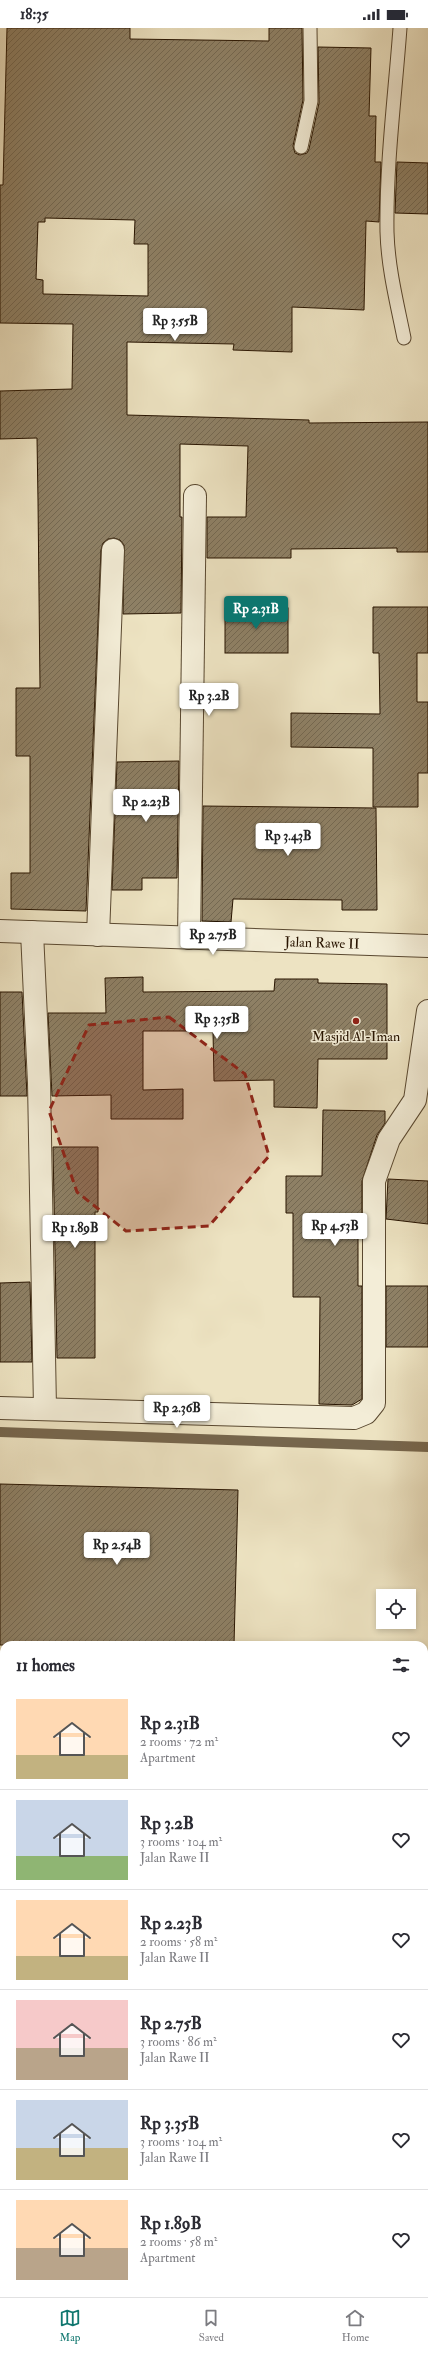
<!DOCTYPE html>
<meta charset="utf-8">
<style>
:root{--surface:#fff;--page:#f7f7f7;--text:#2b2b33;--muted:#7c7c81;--line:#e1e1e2;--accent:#0f766e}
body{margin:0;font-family:"IM FELL Double Pica",serif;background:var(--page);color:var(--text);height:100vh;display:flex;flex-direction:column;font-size:15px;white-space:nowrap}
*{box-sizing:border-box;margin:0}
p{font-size:13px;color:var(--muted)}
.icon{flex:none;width:22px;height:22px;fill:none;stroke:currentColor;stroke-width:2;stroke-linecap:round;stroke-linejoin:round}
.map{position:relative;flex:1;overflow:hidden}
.sheet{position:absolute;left:0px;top:1613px;width:428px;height:656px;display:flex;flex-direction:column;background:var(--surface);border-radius:12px 12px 0 0;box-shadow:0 2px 6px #0003}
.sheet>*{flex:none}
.tools{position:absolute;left:376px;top:1561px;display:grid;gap:8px}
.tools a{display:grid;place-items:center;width:40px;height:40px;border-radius:0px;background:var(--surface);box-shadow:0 2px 6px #0003;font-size:20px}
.price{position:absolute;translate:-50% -34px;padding:0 9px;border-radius:4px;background:#fff;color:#222;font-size:13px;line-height:26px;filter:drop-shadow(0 1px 2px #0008)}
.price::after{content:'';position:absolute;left:50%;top:24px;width:12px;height:9px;margin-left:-6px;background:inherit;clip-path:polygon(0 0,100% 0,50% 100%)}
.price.active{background:var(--accent);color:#fff}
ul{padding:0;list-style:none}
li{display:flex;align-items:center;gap:12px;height:100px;padding:0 16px}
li+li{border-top:1px solid var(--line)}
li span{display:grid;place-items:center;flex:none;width:112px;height:80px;border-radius:0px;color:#555}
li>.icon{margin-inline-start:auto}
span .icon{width:48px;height:48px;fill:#fffc;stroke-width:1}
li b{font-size:17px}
h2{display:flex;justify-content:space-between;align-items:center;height:48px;padding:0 16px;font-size:17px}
.status{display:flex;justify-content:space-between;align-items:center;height:28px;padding:0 20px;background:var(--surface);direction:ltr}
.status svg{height:11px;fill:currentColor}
.tab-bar{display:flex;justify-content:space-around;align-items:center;height:56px;border-top:1px solid var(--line);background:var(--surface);font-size:11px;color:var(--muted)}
.tab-bar a{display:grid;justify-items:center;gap:2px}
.tab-bar .active{color:var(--accent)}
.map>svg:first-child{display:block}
</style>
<div class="status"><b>18:35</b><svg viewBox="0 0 49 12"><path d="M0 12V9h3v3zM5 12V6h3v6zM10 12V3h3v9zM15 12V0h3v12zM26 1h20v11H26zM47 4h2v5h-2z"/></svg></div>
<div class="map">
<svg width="428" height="2269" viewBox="0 0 428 2269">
<defs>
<pattern id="building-hatch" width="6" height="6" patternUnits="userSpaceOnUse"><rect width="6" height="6" fill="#8e8065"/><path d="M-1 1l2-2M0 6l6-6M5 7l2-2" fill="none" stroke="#746851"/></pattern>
</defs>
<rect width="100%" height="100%" fill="#ede3c2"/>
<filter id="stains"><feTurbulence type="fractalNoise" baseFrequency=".005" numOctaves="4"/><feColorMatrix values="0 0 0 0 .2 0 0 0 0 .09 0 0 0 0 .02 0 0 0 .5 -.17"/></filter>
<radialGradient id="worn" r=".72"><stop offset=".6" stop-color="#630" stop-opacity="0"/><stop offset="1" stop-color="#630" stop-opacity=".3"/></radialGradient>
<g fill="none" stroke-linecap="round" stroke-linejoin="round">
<path stroke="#76664d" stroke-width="10" d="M0,1404l428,15"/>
</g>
<g fill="url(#building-hatch)" stroke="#281400" fill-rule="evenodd">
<path d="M7,0h123v11l139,2v-13h33l1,72 -10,46 2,7 5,2 7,-2 2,-4 10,-46 -1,-56 53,1 -2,68h7l-1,46h6l-2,60 -13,-1 -2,89 -72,-3v45l-59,-2 1,-6 -107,-2v73l182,5v3l119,-1v130h-31v-4l-106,1v9h-84v-41h39l2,-71 -68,-2v73h2l-1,96 -58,1 1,-69 -4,-5 -6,-2 -6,1 -5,4 -2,7 -15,361 -75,-2v-36h19v-117h-14v-68h24l-2,-187 -1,-63 -37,1v-48l72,-2 1,-65 -73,-1v-138h3zM45,190l90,2 -1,24h14v52l-105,-2v-14l-7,-1 2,-57h7z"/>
<path d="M397,134l31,1v51l-33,-1z"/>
<path d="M373,579h55v46h-11v49h11v71h-10v34h-45v-59l-82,-1v-34l89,1 -1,-61h-6z"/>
<rect x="225" y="580" width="63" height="45"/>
<path d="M179,733l-2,117h-35v12h-30l5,-128z"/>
<path d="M203,778l173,2 1,102h-35v-10l-109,-1 -2,23 -29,-1z"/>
<path d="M143,949v15l131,-1 1,-12h43v4l69,1v75h-69l-1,49 -43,-1v-27l-60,1 -1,-50h-70v59l40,-1v30h-72v-24l-59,1 -4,-83h58l-1,-35z"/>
<path d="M0,964h22l5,104h-27z"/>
<path d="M323,1082l62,1v12l-8,12 -15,46v35h-4v70h4v113l-10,6 -33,-1 1,-107h-27v-84h-7v-37h36z"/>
<path d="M53,1119h45v65h-3v146h-38z"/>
<path d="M388,1151l40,2v43l-42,-5z"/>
<path d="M30,1254l2,80h-32v-79z"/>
<rect x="386" y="1258" width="42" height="61"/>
<path d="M0,1456l238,6 -4,155h-234z"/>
</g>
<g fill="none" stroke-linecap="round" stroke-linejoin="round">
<g stroke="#594830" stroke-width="15">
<g id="service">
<path d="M400,0c-5,68 -14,136 -13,204 1,36 10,71 17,106"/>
<path d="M301,119l10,-46 -1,-73"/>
<path d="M0,1842h4"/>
<path d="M0,1979l4,1"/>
<path d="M424,1999h4"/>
<path d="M424,2090h4"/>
<path d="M234,2269l1,-4"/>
</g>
</g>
<g stroke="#594830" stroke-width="24">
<g id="minor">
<path d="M0,903l428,15"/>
<path d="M32,904l7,151 6,325"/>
<path d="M98,907l15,-385"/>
<path d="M189,910l6,-442"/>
<path d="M0,1380l354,10 12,-5 8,-10v-222l15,-42 26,-39 13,-89"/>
</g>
</g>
<use href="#service" stroke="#f3edd7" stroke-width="13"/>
<use href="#minor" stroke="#f3edd7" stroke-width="22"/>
</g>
<path fill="#8f2418" fill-opacity="0.2" stroke="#8f2418" stroke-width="3" stroke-dasharray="8 5" stroke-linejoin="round" d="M169,989l76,57 24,82 -60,70 -83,5 -49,-39 -28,-81 40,-86z"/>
<circle fill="#8f2418" stroke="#f3edd7" stroke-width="1.5" cx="356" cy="993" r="4"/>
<g text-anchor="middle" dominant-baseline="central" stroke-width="3" stroke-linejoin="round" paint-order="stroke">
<g font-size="14" fill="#281400" stroke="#f3edd7">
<text transform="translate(322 915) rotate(2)">Jalan Rawe II</text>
</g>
<g font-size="14" fill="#281400" stroke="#f3edd7">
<text x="356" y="1008">Masjid Al-Iman</text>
</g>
</g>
<rect width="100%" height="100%" filter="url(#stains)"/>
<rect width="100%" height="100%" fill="url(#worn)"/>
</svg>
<div class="tools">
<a><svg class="icon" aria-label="locate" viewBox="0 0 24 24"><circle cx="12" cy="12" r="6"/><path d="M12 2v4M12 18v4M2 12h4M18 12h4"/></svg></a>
</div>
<b class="price" style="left:175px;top:314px">Rp 3.55B</b>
<b class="price active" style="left:256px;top:602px">Rp 2.31B</b>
<b class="price" style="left:209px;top:689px">Rp 3.2B</b>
<b class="price" style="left:146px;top:795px">Rp 2.23B</b>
<b class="price" style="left:288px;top:829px">Rp 3.43B</b>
<b class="price" style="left:213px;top:928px">Rp 2.75B</b>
<b class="price" style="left:217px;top:1012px">Rp 3.35B</b>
<b class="price" style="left:335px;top:1219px">Rp 4.53B</b>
<b class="price" style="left:75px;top:1221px">Rp 1.89B</b>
<b class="price" style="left:177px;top:1401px">Rp 2.36B</b>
<b class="price" style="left:117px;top:1538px">Rp 2.54B</b>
<section class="sheet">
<h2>11 homes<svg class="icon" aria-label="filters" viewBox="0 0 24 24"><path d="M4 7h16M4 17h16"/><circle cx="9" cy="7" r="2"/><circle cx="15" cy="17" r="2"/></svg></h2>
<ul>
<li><span style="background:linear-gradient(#ffd9b3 70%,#c2b280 0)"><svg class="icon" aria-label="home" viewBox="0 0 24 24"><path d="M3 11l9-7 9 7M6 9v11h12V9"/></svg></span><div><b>Rp 2.31B</b><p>2 rooms · 72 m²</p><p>Apartment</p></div><svg class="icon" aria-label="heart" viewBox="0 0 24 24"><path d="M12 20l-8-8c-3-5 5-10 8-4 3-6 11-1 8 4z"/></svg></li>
<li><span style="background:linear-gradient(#c9d6e8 70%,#8fb573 0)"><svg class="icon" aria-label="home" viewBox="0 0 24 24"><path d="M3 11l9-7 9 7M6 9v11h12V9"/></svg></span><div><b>Rp 3.2B</b><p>3 rooms · 104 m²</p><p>Jalan Rawe II</p></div><svg class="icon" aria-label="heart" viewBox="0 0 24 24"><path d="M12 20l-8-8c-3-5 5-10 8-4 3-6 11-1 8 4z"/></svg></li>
<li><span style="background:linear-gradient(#ffd9b3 70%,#c2b280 0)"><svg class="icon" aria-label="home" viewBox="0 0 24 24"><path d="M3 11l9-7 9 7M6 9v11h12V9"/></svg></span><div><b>Rp 2.23B</b><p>2 rooms · 58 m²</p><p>Jalan Rawe II</p></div><svg class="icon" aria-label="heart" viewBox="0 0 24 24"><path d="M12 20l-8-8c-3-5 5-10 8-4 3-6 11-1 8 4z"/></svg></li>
<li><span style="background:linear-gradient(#f6c9c9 60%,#b9a48a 0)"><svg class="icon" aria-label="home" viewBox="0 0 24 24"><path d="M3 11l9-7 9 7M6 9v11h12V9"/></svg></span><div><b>Rp 2.75B</b><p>3 rooms · 86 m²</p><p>Jalan Rawe II</p></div><svg class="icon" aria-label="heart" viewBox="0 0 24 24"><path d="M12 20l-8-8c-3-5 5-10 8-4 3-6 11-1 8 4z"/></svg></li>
<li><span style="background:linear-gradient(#c9d6e8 60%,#c2b280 0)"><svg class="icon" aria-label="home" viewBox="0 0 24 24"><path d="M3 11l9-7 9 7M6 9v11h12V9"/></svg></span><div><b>Rp 3.35B</b><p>3 rooms · 104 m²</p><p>Jalan Rawe II</p></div><svg class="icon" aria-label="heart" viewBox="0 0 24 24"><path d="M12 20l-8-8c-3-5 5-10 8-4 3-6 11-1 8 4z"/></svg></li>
<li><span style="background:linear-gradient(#ffd9b3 60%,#b9a48a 0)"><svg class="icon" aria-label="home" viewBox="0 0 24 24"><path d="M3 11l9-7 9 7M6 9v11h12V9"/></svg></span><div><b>Rp 1.89B</b><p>2 rooms · 58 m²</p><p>Apartment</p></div><svg class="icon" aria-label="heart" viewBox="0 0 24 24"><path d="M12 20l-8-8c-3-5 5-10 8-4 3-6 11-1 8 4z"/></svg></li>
</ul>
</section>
</div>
<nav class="tab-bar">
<a class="active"><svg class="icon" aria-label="map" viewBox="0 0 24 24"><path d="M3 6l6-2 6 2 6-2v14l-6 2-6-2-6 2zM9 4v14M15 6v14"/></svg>Map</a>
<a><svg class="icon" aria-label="saved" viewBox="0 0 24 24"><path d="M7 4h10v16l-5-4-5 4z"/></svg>Saved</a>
<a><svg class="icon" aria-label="home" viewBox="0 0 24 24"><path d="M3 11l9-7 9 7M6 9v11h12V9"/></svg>Home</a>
</nav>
